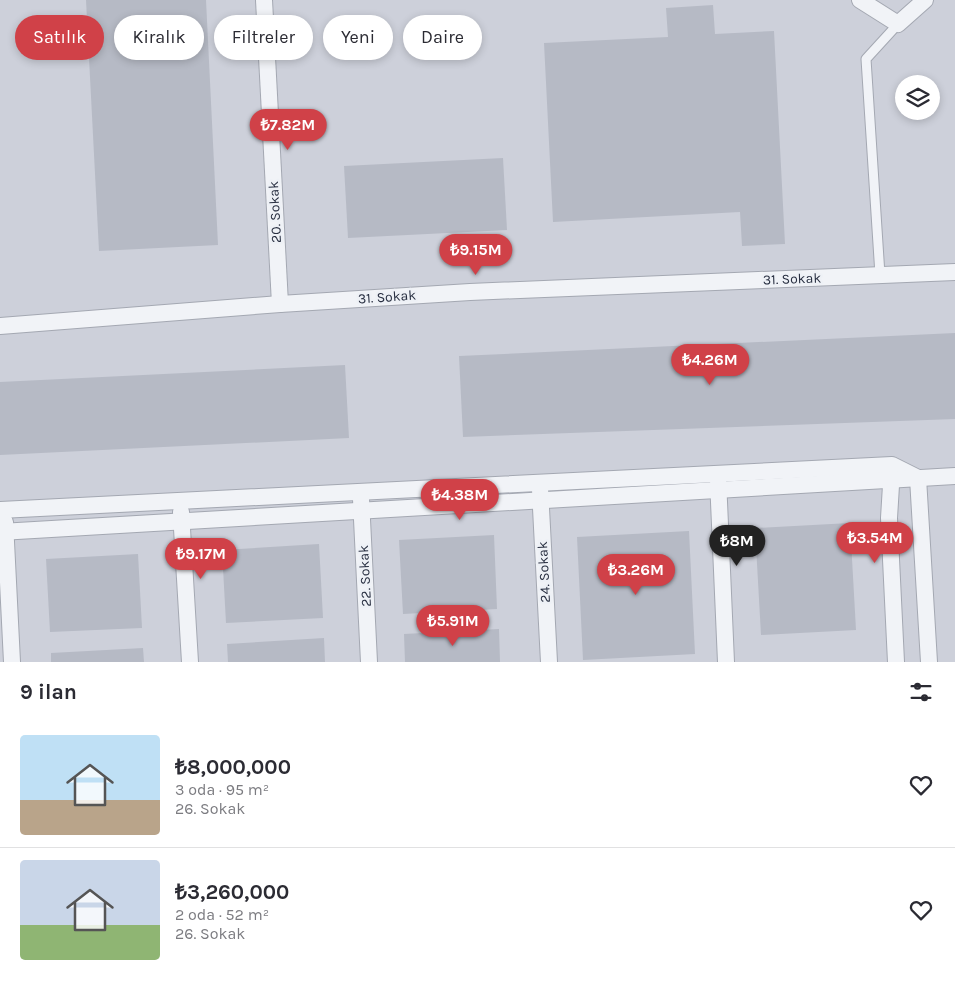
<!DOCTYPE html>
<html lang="tr">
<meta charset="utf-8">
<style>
:root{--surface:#fff;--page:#f2f2f3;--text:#2b2b33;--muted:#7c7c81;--line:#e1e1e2;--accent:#d04148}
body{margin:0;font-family:Karla,sans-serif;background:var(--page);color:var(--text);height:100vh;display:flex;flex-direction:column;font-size:19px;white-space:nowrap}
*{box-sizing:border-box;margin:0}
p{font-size:16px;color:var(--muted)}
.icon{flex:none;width:28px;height:28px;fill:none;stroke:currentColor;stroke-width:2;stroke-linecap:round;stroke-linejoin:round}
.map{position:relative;height:662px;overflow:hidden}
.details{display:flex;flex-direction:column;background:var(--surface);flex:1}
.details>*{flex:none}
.hud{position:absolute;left:15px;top:15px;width:500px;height:45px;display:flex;gap:10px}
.tools{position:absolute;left:895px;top:75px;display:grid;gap:10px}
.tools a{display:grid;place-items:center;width:45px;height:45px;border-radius:50%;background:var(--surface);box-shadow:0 2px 8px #0003;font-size:25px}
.price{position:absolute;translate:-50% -42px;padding:0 11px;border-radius:18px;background:var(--accent);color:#fff;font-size:16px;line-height:32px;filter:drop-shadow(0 1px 2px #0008)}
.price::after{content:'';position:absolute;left:50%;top:30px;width:15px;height:11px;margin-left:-8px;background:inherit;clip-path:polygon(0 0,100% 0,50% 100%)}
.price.current{background:#222;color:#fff}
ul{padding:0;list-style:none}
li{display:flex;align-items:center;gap:15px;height:125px;padding:0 20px}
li+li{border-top:1px solid var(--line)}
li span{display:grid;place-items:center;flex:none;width:140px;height:100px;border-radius:5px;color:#555}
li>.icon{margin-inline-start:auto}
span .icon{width:60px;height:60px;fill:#fffc;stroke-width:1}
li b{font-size:21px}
h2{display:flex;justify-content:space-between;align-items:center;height:60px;padding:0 20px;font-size:21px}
.pill{padding:0 18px;border-radius:22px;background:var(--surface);box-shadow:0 2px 8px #0003;font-size:18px;line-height:45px}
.pill.current{background:var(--accent);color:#fff}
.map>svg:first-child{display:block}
</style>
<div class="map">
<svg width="955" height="662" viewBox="0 0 955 662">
<rect width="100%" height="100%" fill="#dfe1e8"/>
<path fill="#cdd0da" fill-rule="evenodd" d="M0,0h955v662h-955zM904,84h27v27h-27z"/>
<g fill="#b6bac5">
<path d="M86,0h120l12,245 -119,6z"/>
<path d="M713,5l2,29 59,-3 11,213 -43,2 -2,-34 -187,10 -9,-179 124,-6 -2,-29z"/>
<path d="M503,158l4,72 -159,8 -4,-72z"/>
<path d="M955,333v86l-492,18 -4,-81z"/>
<path d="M345,365l4,73 -349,17v-73z"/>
<path d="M850,523l6,107 -95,5 -6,-107z"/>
<path d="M689,531l6,123 -112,6 -6,-123z"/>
<path d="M494,535l3,74 -94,5 -4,-74z"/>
<path d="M319,544l4,74 -97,5 -4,-73z"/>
<path d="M138,554l4,74 -92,4 -4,-73z"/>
<path d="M499,629l1,33h-95l-1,-28z"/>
<path d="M324,638l1,24h-97l-1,-18z"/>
<path d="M143,648l1,14h-93v-9z"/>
</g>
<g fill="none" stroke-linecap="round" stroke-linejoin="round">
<g stroke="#a4a8b2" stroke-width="11">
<path id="lane" d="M880,275l-14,-216 32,-35"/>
</g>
<g stroke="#a4a8b2" stroke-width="18">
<g id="street">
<path d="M264,0l16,304"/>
<path d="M860,0l38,24 27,-24"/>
<path d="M0,326l280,-22 190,-12 485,-20"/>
<path d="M892,469l-3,49 7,144"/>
<path d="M918,478l11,184"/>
<path d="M718,479l8,183"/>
<path d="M540,489l9,173"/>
<path d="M361,499l8,163"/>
<path d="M0,510l892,-45 26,13"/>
<path d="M181,512l9,150"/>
<path d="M5,522l7,140"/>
<path d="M0,532l955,-56"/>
</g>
</g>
<use href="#lane" stroke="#f1f3f7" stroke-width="9"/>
<use href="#street" stroke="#f1f3f7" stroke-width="16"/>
</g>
<g text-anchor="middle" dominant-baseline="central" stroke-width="5" stroke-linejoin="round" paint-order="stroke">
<g font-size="14" fill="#272e40" stroke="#eef1f6">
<text transform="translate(275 212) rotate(-93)">20. Sokak</text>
<text transform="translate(792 279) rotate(-2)">31. Sokak</text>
<text transform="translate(387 297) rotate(-4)">31. Sokak</text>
<text transform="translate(544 572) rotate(-93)">24. Sokak</text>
<text transform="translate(365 576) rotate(-93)">22. Sokak</text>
</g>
</g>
</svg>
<div class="tools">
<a><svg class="icon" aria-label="layers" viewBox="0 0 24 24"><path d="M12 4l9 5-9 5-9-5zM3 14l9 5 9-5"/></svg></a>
</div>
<b class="price" style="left:288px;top:151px">₺7.82M</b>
<b class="price" style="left:476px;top:276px">₺9.15M</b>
<b class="price" style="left:710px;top:386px">₺4.26M</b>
<b class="price" style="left:460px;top:521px">₺4.38M</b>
<b class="price" style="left:875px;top:564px">₺3.54M</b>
<b class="price current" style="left:737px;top:567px">₺8M</b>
<b class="price" style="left:201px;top:580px">₺9.17M</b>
<b class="price" style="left:636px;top:596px">₺3.26M</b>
<b class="price" style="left:453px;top:647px">₺5.91M</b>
<div class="hud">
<a class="pill current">Satılık</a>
<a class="pill">Kiralık</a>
<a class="pill">Filtreler</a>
<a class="pill">Yeni</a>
<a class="pill">Daire</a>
</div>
</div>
<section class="details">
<h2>9 ilan<svg class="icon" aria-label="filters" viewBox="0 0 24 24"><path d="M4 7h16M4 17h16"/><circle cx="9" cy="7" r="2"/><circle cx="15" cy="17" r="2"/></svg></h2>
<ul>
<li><span style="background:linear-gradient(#bfe0f5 65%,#b9a48a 0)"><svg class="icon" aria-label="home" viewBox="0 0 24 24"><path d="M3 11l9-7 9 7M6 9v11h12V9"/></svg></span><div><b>₺8,000,000</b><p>3 oda · 95 m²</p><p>26. Sokak</p></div><svg class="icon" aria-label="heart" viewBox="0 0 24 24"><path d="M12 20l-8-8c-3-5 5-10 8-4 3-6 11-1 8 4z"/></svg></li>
<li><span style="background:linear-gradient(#c9d6e8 65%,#8fb573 0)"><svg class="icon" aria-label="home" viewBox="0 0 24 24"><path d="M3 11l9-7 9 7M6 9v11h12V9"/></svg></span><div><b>₺3,260,000</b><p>2 oda · 52 m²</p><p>26. Sokak</p></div><svg class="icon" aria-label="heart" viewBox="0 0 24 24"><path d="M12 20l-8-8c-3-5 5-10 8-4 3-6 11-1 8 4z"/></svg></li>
</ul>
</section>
